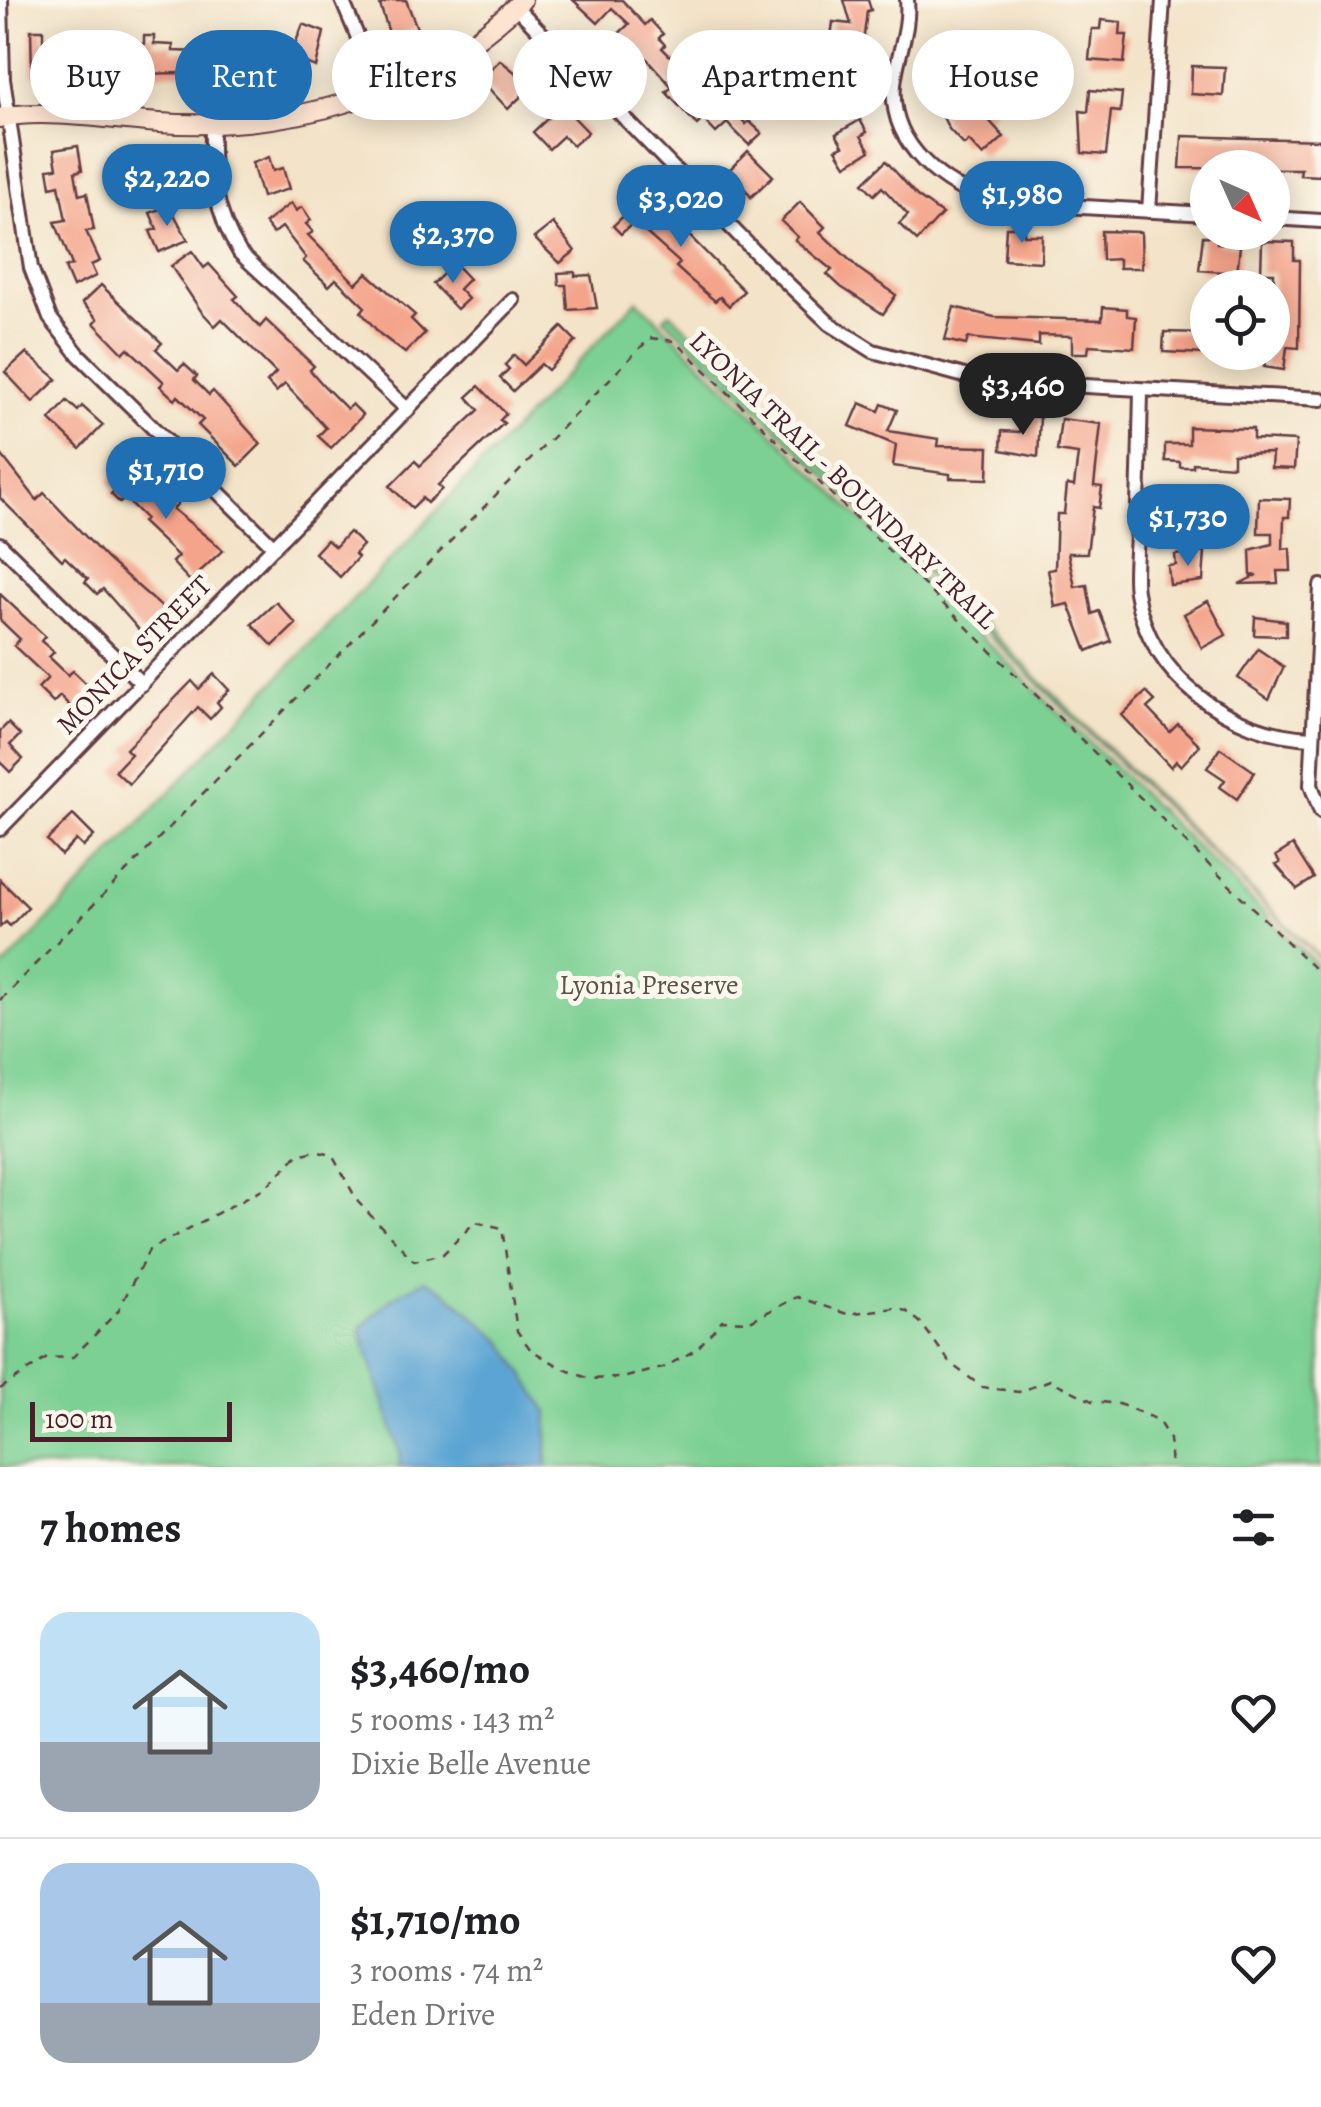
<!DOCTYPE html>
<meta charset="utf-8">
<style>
:root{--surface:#fff;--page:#f6f6f6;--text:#202124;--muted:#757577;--line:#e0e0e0;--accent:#1f6fb2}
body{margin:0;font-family:Alegreya,serif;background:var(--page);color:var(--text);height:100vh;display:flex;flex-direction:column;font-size:38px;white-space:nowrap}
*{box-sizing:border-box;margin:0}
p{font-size:32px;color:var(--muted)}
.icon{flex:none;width:55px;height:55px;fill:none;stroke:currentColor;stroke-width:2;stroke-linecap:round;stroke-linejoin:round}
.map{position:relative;height:1467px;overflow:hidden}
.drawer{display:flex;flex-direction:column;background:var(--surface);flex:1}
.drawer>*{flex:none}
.guide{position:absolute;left:30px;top:30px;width:1262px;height:90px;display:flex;gap:20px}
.needle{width:65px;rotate:135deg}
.buttons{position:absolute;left:1190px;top:150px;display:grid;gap:20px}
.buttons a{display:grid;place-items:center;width:100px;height:100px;border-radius:50%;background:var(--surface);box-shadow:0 5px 25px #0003;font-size:50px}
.scale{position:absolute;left:30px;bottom:25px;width:202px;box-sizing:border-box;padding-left:10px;border:5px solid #4a1f2b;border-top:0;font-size:28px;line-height:35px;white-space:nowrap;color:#4a1f2b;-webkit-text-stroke:8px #fbf7ec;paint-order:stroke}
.price{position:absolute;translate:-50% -85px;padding:0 22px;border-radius:35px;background:var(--accent);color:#fff;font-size:32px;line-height:65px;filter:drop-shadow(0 2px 5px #0008)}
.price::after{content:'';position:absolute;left:50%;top:60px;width:30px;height:22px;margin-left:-15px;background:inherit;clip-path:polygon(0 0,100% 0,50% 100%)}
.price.current{background:#222;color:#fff}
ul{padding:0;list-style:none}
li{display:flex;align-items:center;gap:30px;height:250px;padding:0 40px}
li+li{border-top:2px solid var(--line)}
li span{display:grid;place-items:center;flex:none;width:280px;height:200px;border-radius:30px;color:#555}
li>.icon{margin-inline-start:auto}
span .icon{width:120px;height:120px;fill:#fffc;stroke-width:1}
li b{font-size:42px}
h2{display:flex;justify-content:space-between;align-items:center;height:120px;padding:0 40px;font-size:42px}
.pill{padding:0 35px;border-radius:45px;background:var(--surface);box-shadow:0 5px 25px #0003;font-size:35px;line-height:90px}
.pill.current{background:var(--accent);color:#fff}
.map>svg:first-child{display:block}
</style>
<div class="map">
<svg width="1321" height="1467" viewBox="0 0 1321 1467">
<rect width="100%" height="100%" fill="#fbf7ec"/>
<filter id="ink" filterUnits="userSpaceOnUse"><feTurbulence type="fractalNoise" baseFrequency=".01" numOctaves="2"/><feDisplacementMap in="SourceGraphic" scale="20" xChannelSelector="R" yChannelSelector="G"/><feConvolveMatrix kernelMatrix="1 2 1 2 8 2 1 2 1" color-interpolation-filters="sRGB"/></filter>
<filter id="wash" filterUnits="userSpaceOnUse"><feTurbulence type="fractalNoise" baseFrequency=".0048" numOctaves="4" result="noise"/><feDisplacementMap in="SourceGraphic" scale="40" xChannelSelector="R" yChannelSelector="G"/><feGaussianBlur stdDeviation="2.25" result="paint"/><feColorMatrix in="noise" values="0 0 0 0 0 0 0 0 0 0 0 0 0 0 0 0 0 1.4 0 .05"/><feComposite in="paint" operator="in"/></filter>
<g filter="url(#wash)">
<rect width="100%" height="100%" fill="#f3e3c8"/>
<g fill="#7bd093" stroke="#62785f" stroke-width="2.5">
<path d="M637,300l684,669v498h-1321v-496z"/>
<path d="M670,312l651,648 -657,-642z"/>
</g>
<path fill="#5ca4d3" stroke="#53627f" stroke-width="2.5" d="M425,1280l24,14 54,48 45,70 -1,55h-148l2,-11 -41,-127 33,-32z"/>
<g id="blocks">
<g fill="#f4a48b">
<path d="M391,0h15l11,28 -26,11 -11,-34z"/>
<path d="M573,0h49l23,25 5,-5 13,14 -4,4 6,7 -3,3 16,16 4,-4 10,10 -4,4 15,17 6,-6 37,39 3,-3 13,12 -13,12 -22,-22 -11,10 -13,-14 -6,6 -31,-33 6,-5 -40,-45 -9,8 -10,-11 16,-15 -17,-16 -14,15z"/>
<path d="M844,0h24l3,10 -4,1 -4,32 -11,-1 -3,34h3l2,16h5l1,16 -30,3 -2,-25 9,-1 -2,-25 -7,-1 5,-37 18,2z"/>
<path d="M1101,20l20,2 -1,13h7l-3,28 -35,-3 3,-31h8z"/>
<path d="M303,24l21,8 -8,35 -26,-10z"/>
<path d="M31,30h12v11h27l1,27 -23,1v6l-16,1z"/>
<path d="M144,36h10v8l19,1v6l60,2 36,-7 3,25 -50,9 -39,-1 1,-6 -95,2 1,-22h11l1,-9h42z"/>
<path d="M956,57l39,54 -8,7 17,19 -21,19 -14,-15 -5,4 -15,-16 -16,-32 15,-9 -12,-19z"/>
<path d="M500,60l32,26 -24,23 -28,-30z"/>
<path d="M1192,66l33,1 -2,29 -32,-2z"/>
<path d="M1090,90l32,3 -2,19 -9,-1 -5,44 -24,-2 -2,-42 8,1z"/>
<path d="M562,105l26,27 -15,14 -10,-10 -14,13 -16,-17z"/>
<path d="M860,120l7,12 -6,4 9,15 -24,14 -10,-16 7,-3 -7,-12z"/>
<path d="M1182,136l139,4 -1,36 -20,-1 1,-6 -121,-1z"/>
<path d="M78,146l4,24 -7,2 4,23 8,-2 7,37 -8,1 14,30 -9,4 5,11 -23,11 -8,-19 7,-3 -17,-43 11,-2 -7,-35 -8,2 -3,-18 9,-1 -3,-18z"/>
<path d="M748,151l25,25 -22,21 -21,-28z"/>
<path d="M148,153l11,12 6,-5 12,13 -22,21 -24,-25z"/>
<path d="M269,157l4,14 10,-3 6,21 -27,8 -10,-34z"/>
<path d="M886,161l31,35 25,18 -25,27 -18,-17 9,-9 -26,-28 -8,8 -11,-12z"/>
<path d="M647,193l97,98 -15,15 -9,-9 -5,4 -28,-24 -11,-10 4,-4 -46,-41 -13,12 -8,-8z"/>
<path d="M800,202l25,25 -5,5 39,37 37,26 -13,19 -42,-27 -14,-13 5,-4 -37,-30 3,-3 -17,-16z"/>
<path d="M291,203l5,8 6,-4 9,13 -5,4 7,8 -5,3 48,49 11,-11 48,42 -4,4 14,14 -20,20 -25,-19 -19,-22 4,-5 -29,-28 -7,7 -26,-25 3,-3 -24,-31 -9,7 -8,-11z"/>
<path d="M169,205l19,35 -29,12 -9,-21 7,-2 -7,-16z"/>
<path d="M553,223l22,28 -15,12 -26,-25z"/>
<path d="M1006,227h18v8h18l-1,27 -37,-2z"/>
<path d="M1101,231l40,1 1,36h-23v-9l-17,1z"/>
<path d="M1203,236l15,1 -1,6 23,3 -3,27 -38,-3z"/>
<path d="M1262,241l32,1v18h6l-1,88 -12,-1 -3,23 -20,-3 3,-15h5l2,-79h-13z"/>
<path d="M192,251l12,17 5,-4 29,32 -4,3 26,28 6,-7 48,46 -4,4 14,16 23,23 5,-5 11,11 -32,33 -13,-12 8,-8 -41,-44 -9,8 -9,-10 9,-9 -54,-54 -7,7 -14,-15 -30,-45z"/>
<path d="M454,263l15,16 -10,10 9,10 -11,10 -24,-25z"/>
<path d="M575,272v4l16,-1 6,33 -29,2 -2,-25h-7l-1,-12z"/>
<path d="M101,285l61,58 -6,6 22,21 6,-6 13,12 -3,4 15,15 4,-4 48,53 -22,22 -41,-41 5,-5 -25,-24 -3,4 -15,-14 4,-4 -36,-34 -5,5 -29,-30 4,-4 -16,-16z"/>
<path d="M954,307l40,10 108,3 1,-13 24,2v7l9,1 -2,31 -45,-3 -1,8h-16v-17l-33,-1v10l-71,-7 -2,7 -21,-5z"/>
<path d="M562,327l14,14 -28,29 -7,-6 -28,27 -13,-13 9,-9 -4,-4 9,-10 10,10z"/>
<path d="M1164,332l43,1 -1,21 -43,-2z"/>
<path d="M26,353l31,26 -24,23 -28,-30z"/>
<path d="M479,386l27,28 -6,6 4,3 -66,62 4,4 -15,14 -5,-5 -10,10 -22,-22 25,-25 5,5 59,-56 -12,-13z"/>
<path d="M67,401l11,10 4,-5 21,19 -23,24 -30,-29z"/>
<path d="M860,403l19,8 3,-7 15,6 -9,21 51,8 -1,7 51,1 -1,32 -38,-1v-4l-57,-8 3,-21 -46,-19z"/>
<path d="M1021,416l19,1 -2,40 -37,-7 1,-19 18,1z"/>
<path d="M1061,419l40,5 -7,62 8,1 -3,21 -6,-1 -6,46h-19l7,34 12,-2 5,29 7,-3 12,30 -24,10 -18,-47 -14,3 -7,-37 7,-1 2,-55h7l3,-29 7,1 4,-32 -21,-3z"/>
<path d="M1189,427l64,2v10l43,2 -2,28 -23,-1 1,-15 -39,1v12l-40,-3v4h-13v-5l-15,-1v-17h24z"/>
<path d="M0,453l37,47 7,-7 63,66 65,57 -24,24 -45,-51 -6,5 -12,-12 3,-3 -23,-22 -3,3 -62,-62z"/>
<path d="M131,459l13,13 -6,6 23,24 7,-8 10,9 -5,6 50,41 -33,31 -18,-19 6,-6 -36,-34 3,-4 -20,-20 -5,5 -9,-9 5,-5 -7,-7z"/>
<path d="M1170,495l45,1 -1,11h-9l-1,24 -30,-1z"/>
<path d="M1259,498l31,1 -1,18h-5l-1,32 7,-1 1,23h-14l1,12 -39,1 18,-9 -6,1 -1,-26 22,-6v-11h-14z"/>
<path d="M349,532l14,13 -8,9 3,3 -18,20 -25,-24 12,-13 8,7z"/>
<path d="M1205,551l-2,30 -33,4 -2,-19 8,-1 -1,-10z"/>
<path d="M0,594l45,42 -4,5 13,11 -5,5 19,18 5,-4 16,15 -5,5 5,5 -14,15 -15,-15 -7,7 -15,-15 10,-10 -34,-32 6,-7 -20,-19z"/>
<path d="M1208,601l18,34 -24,13 -18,-34z"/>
<path d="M276,602l20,22 -23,22 -21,-22z"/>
<path d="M1255,617l31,4v15l-32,-1z"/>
<path d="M1258,649l26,18 -15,32 -31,-21z"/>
<path d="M214,674l15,16 -12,12 4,5 -11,12 -12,-12 -69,77 -14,-13 16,-17 -5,-5 66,-68 7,8z"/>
<path d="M1146,692l9,9 -8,7 23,24 8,-8 22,21 -19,21 -5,-5 -5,6 -49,-52z"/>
<path d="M8,723l12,12 -10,10 13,14 -13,13 -10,-10v-31z"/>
<path d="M1220,748l35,24 -18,27 -17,-12 5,-7 -18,-12z"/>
<path d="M73,815l21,21 -11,11 -7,-7 -15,15 -14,-15z"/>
<path d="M1293,845l21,33 -17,11 -21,-24 4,-2 -4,-7z"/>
<path d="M0,880l28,27 -18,19 -4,-4 -6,5z"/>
</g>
</g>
</g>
<g filter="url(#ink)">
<use href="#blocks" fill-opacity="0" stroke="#633c43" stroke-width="2.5"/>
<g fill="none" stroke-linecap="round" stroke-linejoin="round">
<g stroke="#633c43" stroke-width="18">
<g id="street">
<path d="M1,0l2,79 28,189 19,50 29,37 195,192"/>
<path d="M342,0l38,90"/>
<path d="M907,0c3,32 -11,56 -13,85 -5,60 50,103 100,117l214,12"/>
<path d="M515,6l251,257 64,61 43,27 106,29 342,19"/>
<path d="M212,127c-1,48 2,84 28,126l168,157"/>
<path d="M1149,211l14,-211"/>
<path d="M1272,218l49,3"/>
<path d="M1141,391c-1,47 -2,93 -4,140 0,19 -4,42 -1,61 13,86 95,143 176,146"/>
<path d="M0,544l142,140"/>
<path d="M1321,586l-10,199 10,27"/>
<path d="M0,829l513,-529"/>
</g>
</g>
<g stroke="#633c43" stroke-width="22">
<path id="secondary" d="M0,118c38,-10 118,2 159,5 130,9 270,-29 363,-123"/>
</g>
<g stroke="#633c43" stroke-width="2.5" stroke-dasharray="8 8" stroke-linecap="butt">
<path d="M0,1000l650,-662 25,3 24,23 622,611"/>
<path d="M0,1389l47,-31 26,-1 45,-46 31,-61 117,-63 32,-32 17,-4 17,4 26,47 56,59 29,-7 32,-32 27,6 15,103 14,19 33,19 26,10 32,-1 41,-10 34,-19 25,-29 28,1 47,-24 50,17 48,-6 11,3 14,11 31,42 31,23 37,5 31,-12 42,21 27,3 39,16 11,19 2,28"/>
</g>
<use href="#street" stroke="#fff" stroke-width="12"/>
<use href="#secondary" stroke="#fde4d1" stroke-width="18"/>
</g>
</g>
<g text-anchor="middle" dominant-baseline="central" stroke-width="10" stroke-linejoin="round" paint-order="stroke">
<g font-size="28" fill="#4a1f2b" stroke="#fbf7ec">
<text transform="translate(843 480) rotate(44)">LYONIA TRAIL - BOUNDARY TRAIL</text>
<text transform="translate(134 655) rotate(-46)">MONICA STREET</text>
</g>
<g font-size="28" fill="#59544a" stroke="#fbf7ec">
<text x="649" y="985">Lyonia Preserve</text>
</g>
</g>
</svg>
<div class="buttons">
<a><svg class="needle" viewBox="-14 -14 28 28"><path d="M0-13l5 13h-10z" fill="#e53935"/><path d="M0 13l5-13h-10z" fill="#757577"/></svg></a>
<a><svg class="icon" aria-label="locate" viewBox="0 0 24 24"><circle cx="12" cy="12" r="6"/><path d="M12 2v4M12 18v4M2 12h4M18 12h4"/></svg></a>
</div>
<div class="scale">100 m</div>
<b class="price" style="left:167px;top:229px">$2,220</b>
<b class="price" style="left:1022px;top:246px">$1,980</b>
<b class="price" style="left:681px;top:250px">$3,020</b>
<b class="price" style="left:453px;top:286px">$2,370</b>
<b class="price current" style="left:1023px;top:438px">$3,460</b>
<b class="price" style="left:166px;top:522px">$1,710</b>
<b class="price" style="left:1188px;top:569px">$1,730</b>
<div class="guide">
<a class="pill">Buy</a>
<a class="pill current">Rent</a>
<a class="pill">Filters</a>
<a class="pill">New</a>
<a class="pill">Apartment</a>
<a class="pill">House</a>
</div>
</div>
<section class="drawer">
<h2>7 homes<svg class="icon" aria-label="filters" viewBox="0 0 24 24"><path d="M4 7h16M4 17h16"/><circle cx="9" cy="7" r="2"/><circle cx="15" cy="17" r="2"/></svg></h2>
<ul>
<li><span style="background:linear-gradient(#bfe0f5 65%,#9aa5b1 0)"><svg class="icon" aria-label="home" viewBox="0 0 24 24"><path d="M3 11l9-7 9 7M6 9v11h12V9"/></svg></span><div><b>$3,460/mo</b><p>5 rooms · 143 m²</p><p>Dixie Belle Avenue</p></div><svg class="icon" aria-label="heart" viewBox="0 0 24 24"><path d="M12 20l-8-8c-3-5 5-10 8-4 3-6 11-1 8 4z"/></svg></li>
<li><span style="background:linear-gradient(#a9c7e8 70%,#9aa5b1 0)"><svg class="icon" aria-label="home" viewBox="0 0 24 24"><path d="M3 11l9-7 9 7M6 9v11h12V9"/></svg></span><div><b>$1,710/mo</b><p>3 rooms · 74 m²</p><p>Eden Drive</p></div><svg class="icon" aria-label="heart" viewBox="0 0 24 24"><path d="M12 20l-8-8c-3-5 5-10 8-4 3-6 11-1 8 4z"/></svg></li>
</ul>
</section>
